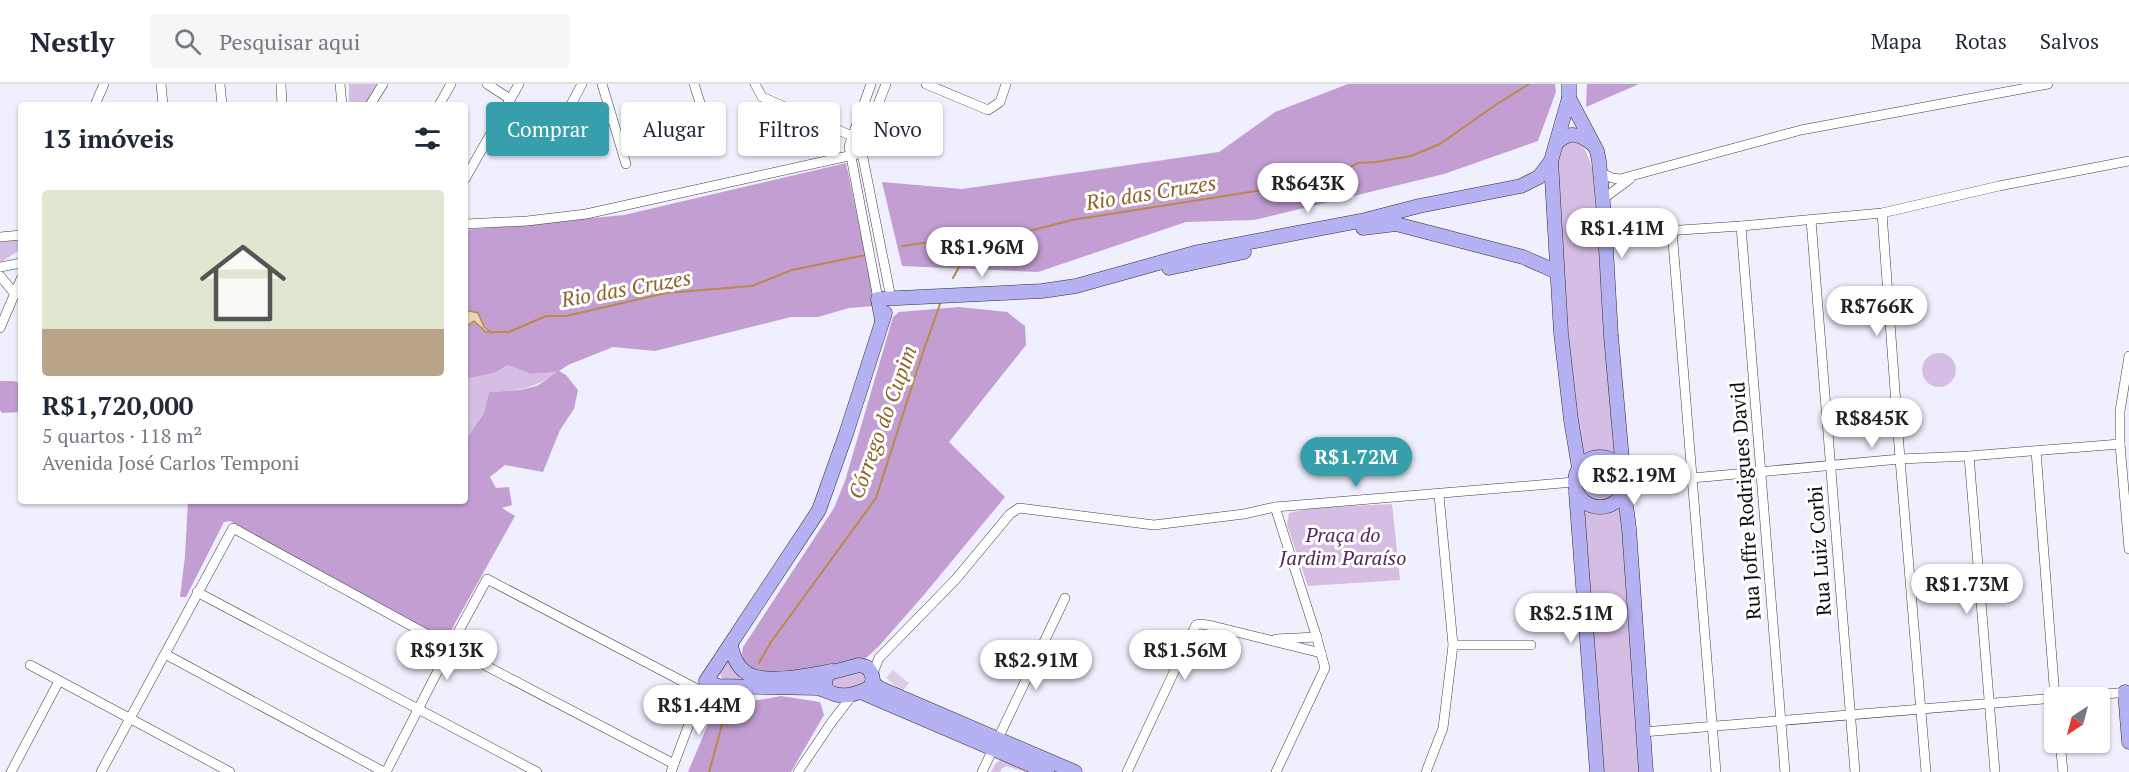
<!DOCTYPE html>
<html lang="pt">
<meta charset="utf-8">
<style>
:root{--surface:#fff;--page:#f6f6f7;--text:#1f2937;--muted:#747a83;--line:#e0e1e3;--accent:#379eab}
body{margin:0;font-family:"PT Serif",serif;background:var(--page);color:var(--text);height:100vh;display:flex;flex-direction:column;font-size:22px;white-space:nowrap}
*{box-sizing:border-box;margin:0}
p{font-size:20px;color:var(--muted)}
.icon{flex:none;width:33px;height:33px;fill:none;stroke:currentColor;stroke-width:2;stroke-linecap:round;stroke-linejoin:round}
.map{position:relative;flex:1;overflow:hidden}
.side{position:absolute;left:18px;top:18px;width:450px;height:402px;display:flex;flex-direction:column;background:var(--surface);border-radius:6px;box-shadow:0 2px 4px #0004}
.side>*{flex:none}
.banner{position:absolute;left:486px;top:18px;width:570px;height:54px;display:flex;gap:12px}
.needle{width:39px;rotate:216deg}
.tools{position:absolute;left:2044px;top:603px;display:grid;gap:12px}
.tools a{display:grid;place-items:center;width:66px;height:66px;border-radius:6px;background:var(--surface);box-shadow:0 2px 4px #0004;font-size:30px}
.price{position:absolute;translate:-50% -51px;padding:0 14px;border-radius:21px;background:#fff;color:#222;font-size:20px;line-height:39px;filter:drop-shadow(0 2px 3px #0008)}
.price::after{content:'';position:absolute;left:50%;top:36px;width:18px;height:14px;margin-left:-9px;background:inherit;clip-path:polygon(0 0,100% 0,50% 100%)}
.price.current{background:var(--accent);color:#fff}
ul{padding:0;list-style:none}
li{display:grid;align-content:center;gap:12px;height:318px;padding:0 24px}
li span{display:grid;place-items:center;height:186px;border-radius:6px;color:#555}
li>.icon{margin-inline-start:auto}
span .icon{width:108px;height:108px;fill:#fffc;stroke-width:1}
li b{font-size:26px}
h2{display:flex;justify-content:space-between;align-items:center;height:72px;padding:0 24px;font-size:26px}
.pill{padding:0 21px;border-radius:6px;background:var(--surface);box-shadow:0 2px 4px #0004;font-size:21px;line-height:54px}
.pill.current{background:var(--accent);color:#fff}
header{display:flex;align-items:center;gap:36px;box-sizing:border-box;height:84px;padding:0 30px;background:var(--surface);border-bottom:2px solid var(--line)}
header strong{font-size:28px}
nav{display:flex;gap:33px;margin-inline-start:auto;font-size:21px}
.search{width:420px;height:54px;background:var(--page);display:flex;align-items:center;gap:15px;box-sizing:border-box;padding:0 21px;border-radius:6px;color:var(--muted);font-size:22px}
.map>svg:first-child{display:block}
</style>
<header>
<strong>Nestly</strong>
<div class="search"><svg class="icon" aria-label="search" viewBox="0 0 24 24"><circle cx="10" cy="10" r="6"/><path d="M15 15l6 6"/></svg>Pesquisar aqui</div>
<nav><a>Mapa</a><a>Rotas</a><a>Salvos</a></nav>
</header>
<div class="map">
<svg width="2129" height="688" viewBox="0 0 2129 688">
<rect width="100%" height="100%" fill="#efeffd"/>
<g fill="#d5bde3">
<path d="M349,0h29l-11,21h-18z"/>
<path d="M1569,56c17,4 17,12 23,27l27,293c-14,-11 -29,-10 -41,2l-23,-308z"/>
<path d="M19,156l2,9 -21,14v-21z"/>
<circle cx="1939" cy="286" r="17"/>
<path d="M508,281l23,9 27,-2c-28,18 -36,18 -69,20l-5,21 -16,23 -1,12 -2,2v-71l29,-6z"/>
<circle cx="1600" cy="399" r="16"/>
<path d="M1392,420l8,76 -92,6 -21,-61 2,-12 22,-5z"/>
<path d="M1623,420l18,268h-38l-22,-264c15,9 30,8 42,-4z"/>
<path d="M728,576l95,17 -1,8 -96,-5 -5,-3 -1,-5z"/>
<path d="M858,586l10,4v10l-31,8 -8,-11 2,-4z"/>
<path d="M1003,674l37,14h-15l-18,-6 -5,2 -2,4h-9l5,-9z"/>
</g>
<g fill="#c29ed2">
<path d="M1348,0h207l1,8 -18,49 -94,33 -190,46 -68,2 -148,50 -136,-6 -20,-84 80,7 257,-37 56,-40z"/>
<path d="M1587,0h52l-53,23z"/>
<path d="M846,79l25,118 3,25 -25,2 -31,9h-27l-136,34 -42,-4 -45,18 -9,6 7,4 12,15 -4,19 -14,21 -17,42 -38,-7 -15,12 6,11 13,-1 3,18 -10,3 13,8 -66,118 -6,2 -8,-3 -205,-112 -6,1 -38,75h-6l5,-41 3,-55h277v-51l2,-2 1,-12 16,-23 5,-21 31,-2 17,-4 20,-14 -26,2 -23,-9 -14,8 -29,6v-149l159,-15z"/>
<path d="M959,223l48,5 18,14 1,19 -77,97 56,55 -82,99 -44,50 -14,13 -31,9 -39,6 -37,-1 -13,-9 -3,-10 1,-7 91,-139 11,-27 48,-164 6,-5z"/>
<path d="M0,297h13l8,2v29l-19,1 -2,-3z"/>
<path d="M781,612l39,6 4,13 -33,57h-103l27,-64z"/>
</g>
<path fill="#dccdeb" d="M893,586l16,13 -7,9 -16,-14z"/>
<path fill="#eed5ba" stroke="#bb894a" stroke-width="1.5" d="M470,227l8,2 6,14 8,6 -7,-2 -11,-10 -9,6v-14z"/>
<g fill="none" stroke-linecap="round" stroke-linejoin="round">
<g stroke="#bb894a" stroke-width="2">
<path d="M902,162l29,-4 14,-10 48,8 79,-20 197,-31 39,-13 35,-5 15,-8 18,-1 35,-6 29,-12 54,-38 35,-22"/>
<path d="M953,194l22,-40"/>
<path d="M492,248h17l37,-16h20l100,-23 86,-7 40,-16 74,-15"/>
<path d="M759,579l12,-21 105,-144 46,-143 18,-51"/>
<path d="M709,688l13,-47 19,-33"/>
</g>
<g stroke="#404040" stroke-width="10">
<g id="street">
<path d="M161,0l2,21"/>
<path d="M220,0l2,21"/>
<path d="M281,0l1,21"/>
<path d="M340,0l2,21"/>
<path d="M487,0l23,15"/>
<path d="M602,0l24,80"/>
<path d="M694,0l17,53"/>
<path d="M755,0l7,13 90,39"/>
<path d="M871,0l-22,62 29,153"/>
<path d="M886,0l-20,51 -4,18 29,145"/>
<path d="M926,0l62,26 12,-8 6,-18"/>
<path d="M95,21l9,-21"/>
<path d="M370,21l13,-21"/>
<path d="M439,21l12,-21"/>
<path d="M561,39l21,-39"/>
<path d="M1600,88l12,6 8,1 181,-49 247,-46"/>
<path d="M465,95l54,-95"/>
<path d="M1603,115l27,-20"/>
<path d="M1882,129l18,246 26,313"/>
<path d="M1811,136l44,552"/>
<path d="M465,140l62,-3 59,-7 276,-61"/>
<path d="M1741,142l44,546"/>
<path d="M1672,146l44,542"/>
<path d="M1605,151l136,-9 141,-13 117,-27 130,-25"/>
<path d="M0,153l21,-2"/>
<path d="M0,183l21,-4"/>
<path d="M0,192l15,18"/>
<path d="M0,244l21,-49"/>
<path d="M2129,272l-9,55v33l9,105"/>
<path d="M2036,367l19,247"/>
<path d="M1969,372l26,316"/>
<path d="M1626,396l66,-2 208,-19 69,-3 151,-12"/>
<path d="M1275,423l41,128 9,33 -49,104"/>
<path d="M197,508l340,180"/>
<path d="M1276,555l41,-2"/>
<path d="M1453,561h78"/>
<path d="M165,570l219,118"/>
<path d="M30,581l200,107"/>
<path d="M872,591l7,-17 77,-79 54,-65 9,-6 135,17 90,-11 31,-7 299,-25"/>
<path d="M2059,614l70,-6"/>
<path d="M1643,648l412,-34"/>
<path d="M2060,658l3,30"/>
<path d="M11,688l48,-91"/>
<path d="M101,688l132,-244 217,119 224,117"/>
<path d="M386,688l64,-125 37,-68 214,112"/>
<path d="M671,688l32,-85"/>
<path d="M798,688l33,-49 23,-30"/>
<path d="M982,688l83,-174"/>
<path d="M1127,688l69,-147 5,-1 12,2 108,27"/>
<path d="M1426,688l17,-44 10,-83 -14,-150"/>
</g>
</g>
<g stroke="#2f2f2f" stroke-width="15">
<g id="secondary">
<path d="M1569,0v14l-18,63 10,172 10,87 8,48"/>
<path d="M1569,14l28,53 2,10 5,53 7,122 12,134"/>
<path d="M1556,60c12,-13 22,-11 35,-1"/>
<path d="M1363,144l33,-4 127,33 34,15"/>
<path d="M1169,184l75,-16"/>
<path d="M882,236l-4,-21 164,-8 34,-5 122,-34 167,-32 54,-14 102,-20 18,-9 12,-16"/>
<circle cx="1600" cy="398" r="25"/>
<path d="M1624,406l5,38 17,244"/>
<path d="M1576,408l21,280"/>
<path d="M731,562c2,9 5,19 13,25 17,15 67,4 88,0"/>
<path d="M859,581l8,2c6,7 8,14 2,21 -14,7 -31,12 -43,1l-1,-9 4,-7z"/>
<path d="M872,598l7,6 196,84"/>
<path d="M829,608l-11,-4 -100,-2 -12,-5 113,-171 27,-76 39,-121"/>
<path d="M861,608l186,80"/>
<path d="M2125,608l4,50"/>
</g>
</g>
<use href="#street" stroke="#fff" stroke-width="9"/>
<use href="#secondary" stroke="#b5b2f4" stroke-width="14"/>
</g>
<g text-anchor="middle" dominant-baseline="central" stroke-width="6" stroke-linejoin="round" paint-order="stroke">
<g font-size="20" fill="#0d0d0d" stroke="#fff">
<text transform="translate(1745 417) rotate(-94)">Rua Joffre Rodrigues David</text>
<text transform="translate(1819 467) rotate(-94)">Rua Luiz Corbi</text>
</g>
<g font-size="20" font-style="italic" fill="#59265c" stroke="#fff">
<text x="1343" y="450">Praça do<tspan x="1343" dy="23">Jardim Paraíso</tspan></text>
</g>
<g font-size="21" font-style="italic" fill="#8e6427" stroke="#fff">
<text transform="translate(1151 108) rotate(-9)">Rio das Cruzes</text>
<text transform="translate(626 204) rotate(-10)">Rio das Cruzes</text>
<text transform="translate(882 338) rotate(-70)">Córrego do Cupim</text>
</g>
</g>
</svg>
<div class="tools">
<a><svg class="needle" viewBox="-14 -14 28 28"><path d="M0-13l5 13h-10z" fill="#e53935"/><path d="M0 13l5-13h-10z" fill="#747a83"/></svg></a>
</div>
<b class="price" style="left:1308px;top:130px">R$643K</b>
<b class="price" style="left:1622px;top:175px">R$1.41M</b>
<b class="price" style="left:982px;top:194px">R$1.96M</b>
<b class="price" style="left:1877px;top:253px">R$766K</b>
<b class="price" style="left:1872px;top:365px">R$845K</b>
<b class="price current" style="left:1356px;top:404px">R$1.72M</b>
<b class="price" style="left:1634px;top:422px">R$2.19M</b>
<b class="price" style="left:1967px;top:531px">R$1.73M</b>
<b class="price" style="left:1571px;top:560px">R$2.51M</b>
<b class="price" style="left:447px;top:597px">R$913K</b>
<b class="price" style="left:1185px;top:597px">R$1.56M</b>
<b class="price" style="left:1036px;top:607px">R$2.91M</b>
<b class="price" style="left:699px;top:652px">R$1.44M</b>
<div class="banner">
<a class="pill current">Comprar</a>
<a class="pill">Alugar</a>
<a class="pill">Filtros</a>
<a class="pill">Novo</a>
</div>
<section class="side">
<h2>13 imóveis<svg class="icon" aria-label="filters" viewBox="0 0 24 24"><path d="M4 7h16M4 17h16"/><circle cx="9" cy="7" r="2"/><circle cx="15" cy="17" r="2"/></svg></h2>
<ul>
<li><span style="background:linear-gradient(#dfe7d0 75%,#b9a48a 0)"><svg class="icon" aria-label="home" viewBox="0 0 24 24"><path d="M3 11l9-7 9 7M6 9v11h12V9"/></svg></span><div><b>R$1,720,000</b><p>5 quartos · 118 m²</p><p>Avenida José Carlos Temponi</p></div></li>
</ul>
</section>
</div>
